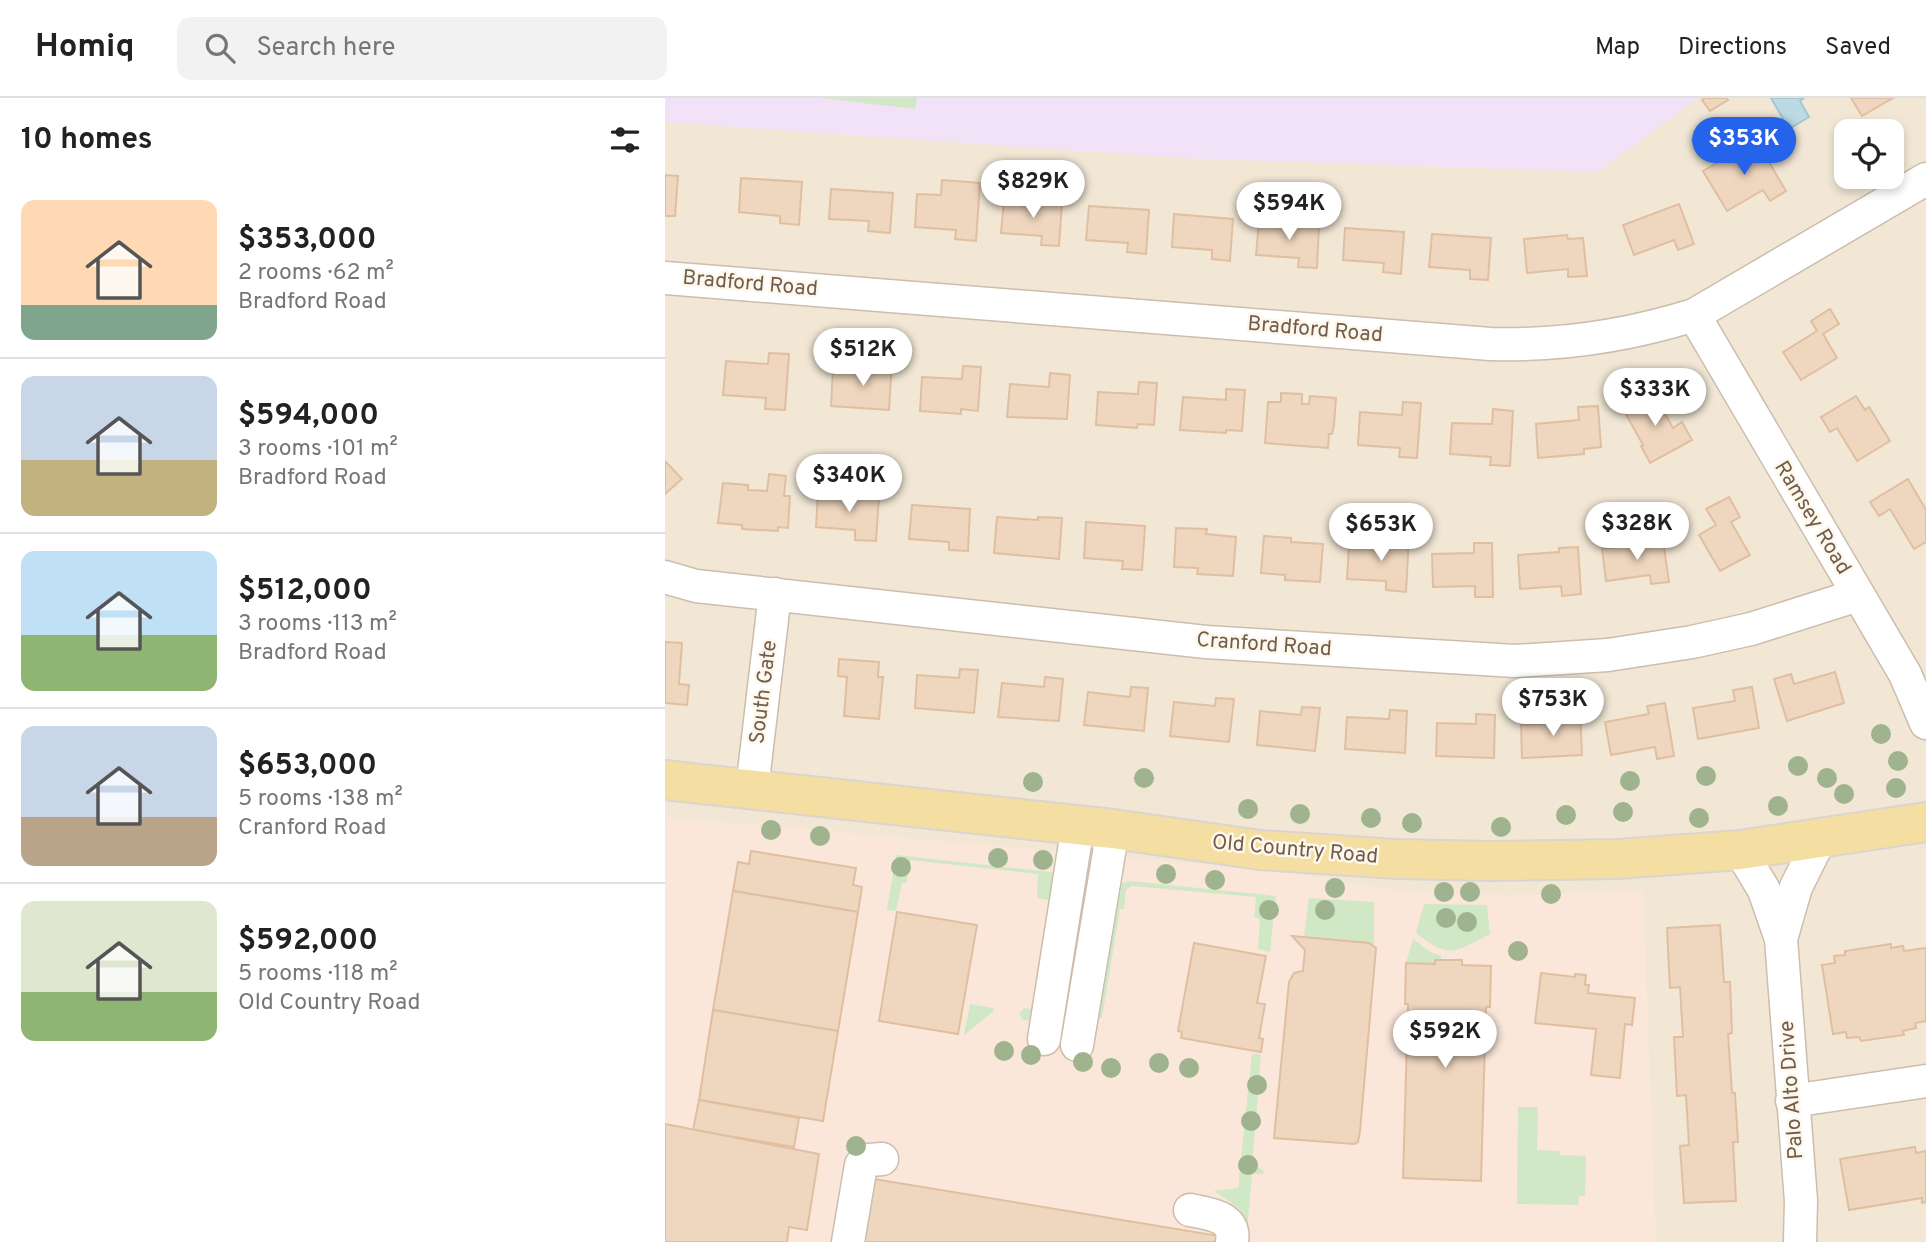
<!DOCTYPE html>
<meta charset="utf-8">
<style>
:root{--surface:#fff;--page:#f2f2f2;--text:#222;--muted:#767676;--line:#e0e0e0;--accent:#2563eb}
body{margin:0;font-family:Overpass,sans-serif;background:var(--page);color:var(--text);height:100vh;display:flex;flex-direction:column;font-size:26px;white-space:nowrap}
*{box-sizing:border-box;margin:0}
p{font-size:23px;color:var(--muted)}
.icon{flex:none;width:38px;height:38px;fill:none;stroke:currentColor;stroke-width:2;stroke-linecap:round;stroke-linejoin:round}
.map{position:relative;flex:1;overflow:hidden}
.drawer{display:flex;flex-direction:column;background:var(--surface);width:665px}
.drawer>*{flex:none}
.fabs{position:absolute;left:1169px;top:21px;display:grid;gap:14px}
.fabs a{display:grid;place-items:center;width:70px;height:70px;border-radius:14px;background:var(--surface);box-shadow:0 4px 10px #0003;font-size:35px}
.price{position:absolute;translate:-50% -60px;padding:0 16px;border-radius:24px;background:#fff;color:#222;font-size:23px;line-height:46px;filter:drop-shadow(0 2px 4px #0008)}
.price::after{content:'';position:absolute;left:50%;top:42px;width:21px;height:16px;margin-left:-10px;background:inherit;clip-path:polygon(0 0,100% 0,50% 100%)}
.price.on{background:var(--accent);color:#fff}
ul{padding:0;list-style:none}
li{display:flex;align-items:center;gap:21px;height:175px;padding:0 21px}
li+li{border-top:2px solid var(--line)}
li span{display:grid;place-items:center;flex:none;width:196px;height:140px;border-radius:14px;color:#555}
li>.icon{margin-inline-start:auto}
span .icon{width:84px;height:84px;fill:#fffc;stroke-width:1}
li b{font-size:30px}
h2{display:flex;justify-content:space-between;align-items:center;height:84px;padding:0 21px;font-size:30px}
header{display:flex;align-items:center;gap:42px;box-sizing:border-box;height:98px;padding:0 35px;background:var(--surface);border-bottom:2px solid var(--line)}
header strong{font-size:33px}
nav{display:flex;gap:38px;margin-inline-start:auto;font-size:24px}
.search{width:490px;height:63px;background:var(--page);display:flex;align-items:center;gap:18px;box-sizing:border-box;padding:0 24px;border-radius:14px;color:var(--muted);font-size:26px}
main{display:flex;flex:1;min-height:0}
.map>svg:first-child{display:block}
</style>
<header>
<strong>Homiq</strong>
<div class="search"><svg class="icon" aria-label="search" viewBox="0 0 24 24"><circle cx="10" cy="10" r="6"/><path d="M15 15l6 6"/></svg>Search here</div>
<nav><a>Map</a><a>Directions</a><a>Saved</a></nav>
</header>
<main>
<section class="drawer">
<h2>10 homes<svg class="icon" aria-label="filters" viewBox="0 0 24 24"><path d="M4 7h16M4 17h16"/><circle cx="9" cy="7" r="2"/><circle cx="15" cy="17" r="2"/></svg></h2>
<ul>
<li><span style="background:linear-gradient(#ffd9b3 75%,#7fa58c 0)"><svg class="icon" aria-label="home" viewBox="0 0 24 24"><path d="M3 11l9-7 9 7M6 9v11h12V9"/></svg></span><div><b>$353,000</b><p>2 rooms · 62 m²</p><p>Bradford Road</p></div></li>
<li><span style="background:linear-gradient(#c9d6e8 60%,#c2b280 0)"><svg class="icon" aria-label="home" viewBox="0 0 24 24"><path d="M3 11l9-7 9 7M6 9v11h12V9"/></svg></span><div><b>$594,000</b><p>3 rooms · 101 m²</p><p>Bradford Road</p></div></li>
<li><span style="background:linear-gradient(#bfe0f5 60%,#8fb573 0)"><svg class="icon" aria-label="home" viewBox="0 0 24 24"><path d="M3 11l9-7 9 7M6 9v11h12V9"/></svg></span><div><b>$512,000</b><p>3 rooms · 113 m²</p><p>Bradford Road</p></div></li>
<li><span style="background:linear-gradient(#c9d6e8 65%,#b9a48a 0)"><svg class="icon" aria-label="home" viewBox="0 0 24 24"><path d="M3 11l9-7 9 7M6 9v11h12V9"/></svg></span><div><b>$653,000</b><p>5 rooms · 138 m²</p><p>Cranford Road</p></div></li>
<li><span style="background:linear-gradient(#dfe7d0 65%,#8fb573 0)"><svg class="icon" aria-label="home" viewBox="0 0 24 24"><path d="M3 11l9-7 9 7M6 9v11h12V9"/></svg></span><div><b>$592,000</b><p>5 rooms · 118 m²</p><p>Old Country Road</p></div></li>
</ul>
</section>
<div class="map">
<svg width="1261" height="1144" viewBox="0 0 1261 1144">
<rect width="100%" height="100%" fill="#fbf5e6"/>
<path fill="#f2e7d5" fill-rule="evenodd" d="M0,0h1261v1144h-1261zM1181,33h46v46h-46z"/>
<path fill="#fae7da" d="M0,719l615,54 130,21 101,3 132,-4 13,351h-991z"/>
<path fill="#f2e2f7" d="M0,0h1033l-100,74 -417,-14 -516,-36z"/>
<g fill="#d0e8c5">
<path d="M157,0h95l-2,11z"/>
<path d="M231,757l164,18 -1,18 5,2 -21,128 -20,-1 -4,-7 5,-5 19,3 17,-109 -23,-4 1,-24 -128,-14 -3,22 -5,1 -6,28 -9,-1z"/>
<path d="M465,783l146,15 -6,56 -12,-3 2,-30 -6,-2 2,-20 -125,-11 -5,4 -2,19h-4l-18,109h-4l24,-135z"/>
<path d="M644,800l65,4v43l-5,-2 -65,-6z"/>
<path d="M759,806l63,1 3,29c-35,18 -40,26 -74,-1z"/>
<path d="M748,841l17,13 11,4v4h-6v4l-29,-1z"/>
<path d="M305,906l23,4 1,3 -30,24z"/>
<path d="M587,955l9,2 -8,100 2,9 9,8 -1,2h-11l-6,68h-7l3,-27 -2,-6 -26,-18 24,-3z"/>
<path d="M853,1009h20l-1,43 22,1 1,4 26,1 -1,40h-6l-1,9 -61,-1z"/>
</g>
<g fill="#bbdae3" stroke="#a2c8d4" stroke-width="2">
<path d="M1106,0h33l-4,3 9,16 -20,12z"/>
<path d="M1061,21l10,17 -34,21 -10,-17z"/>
</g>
<g fill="#efd6bf" stroke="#e0bfa1" stroke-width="2">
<path d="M1040,0h21l2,2 -18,11 -8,-11z"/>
<path d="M1186,0h42l-31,18z"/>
<path d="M1091,42l30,51 -16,10 -7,-11 -36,21 -24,-40z"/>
<path d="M0,77l13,1 -3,40h-10z"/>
<path d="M76,80l61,4 -3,43 -19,-2v-7l-41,-4z"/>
<path d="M277,82l38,3 -4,58 -21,-2 1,-9 -41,-3 2,-33 24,1z"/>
<path d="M166,91l62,4 -3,40 -22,-2 1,-10 -40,-2z"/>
<path d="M339,101l58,4 -3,43 -18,-1 1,-9 -41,-3z"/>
<path d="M1014,106l15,40 -16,6 -4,-10 -40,15 -11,-30z"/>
<path d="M424,108l60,4 -3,44 -19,-2 1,-9 -42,-3z"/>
<path d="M509,116l59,5 -3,42 -18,-2v-9l-40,-3z"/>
<path d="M594,123l60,4 -2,43 -19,-1 1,-9 -43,-3z"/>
<path d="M680,130l59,4 -3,42 -18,-2 1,-9 -41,-3z"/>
<path d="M767,136l59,4 -3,42 -18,-1v-9l-41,-3z"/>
<path d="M902,137l1,4 15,-1 4,38 -19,1v-8l-41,4 -3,-34z"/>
<path d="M1165,211l9,15 -16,10 14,24 -36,22 -18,-28 34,-21 -6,-10z"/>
<path d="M104,255l20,1 -4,56 -20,-1 1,-11 -43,-3 3,-34 42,3z"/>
<path d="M209,262l18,1 -3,49 -58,-4 2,-37 40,4z"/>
<path d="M298,268l18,1 -3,44 -17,-2v5l-41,-3 2,-34 40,2z"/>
<path d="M385,275l20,2 -3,44 -60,-2 3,-33 39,3z"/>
<path d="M474,284l18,1 -3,42 -16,-1 -1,4 -41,-3 2,-33 40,2z"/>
<path d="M561,291l19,1 -3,41 -16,-1v3l-46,-3 3,-33 43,3z"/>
<path d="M988,294l20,36 9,-6 10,18 -42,23 -9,-17 2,-1 -20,-36z"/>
<path d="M616,295l21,1v10h7l1,-8 26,2 -2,26 -2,10h-3l-1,14 -63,-5 3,-41h13z"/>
<path d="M1191,298l9,14 4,-3 21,34 -33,20 -20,-33 -7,4 -9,-15z"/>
<path d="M738,304l18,1 -4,55 -18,-1 1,-9 -42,-3 2,-33 42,3z"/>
<path d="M933,308l3,41 -17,2v5l-46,4 -2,-34 43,-4 -1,-13z"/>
<path d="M828,311l20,2 -3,55 -20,-1 1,-8 -41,-3 2,-31 40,1z"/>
<path d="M0,363l17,18 -17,15z"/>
<path d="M104,376l17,2 -2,20h6l-2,32 -10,-1v4l-36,-2v-4l-24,-2 5,-40 25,2v5l19,1z"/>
<path d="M1243,381l18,31v32l-12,7 -24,-40 -11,7 -9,-14z"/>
<path d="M153,395l61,4 -3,44 -21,-1v-10l-39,-3z"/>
<path d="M1064,399l11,20 -9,5 19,33 -30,16 -21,-36 17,-10 -10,-16z"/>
<path d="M247,407l58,4 -2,42 -19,-1v-8l-40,-3z"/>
<path d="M332,419l41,3v-3l24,1 -3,41 -65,-6z"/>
<path d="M421,424l59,4 -3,44 -20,-1 1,-8 -39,-3z"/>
<path d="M511,430l31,1 -1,5 30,3 -3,39 -36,-2 1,-6 -24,-1z"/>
<path d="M724,437l20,2 -3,55 -20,-2v-9l-39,-2 2,-35 40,2z"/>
<path d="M599,438l27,2v4l32,2 -3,38 -35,-2v-5l-24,-2z"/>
<path d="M998,442l6,42 -18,2 -1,-9 -44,6 -4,-32z"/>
<path d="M809,445h18l1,54h-18v-11l-42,1 -1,-33 42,-1z"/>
<path d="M913,449l3,47 -19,2 -1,-10 -41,3 -2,-34 41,-3v-4z"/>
<path d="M0,544l17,1 -3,41 10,1 -2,20 -22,-2z"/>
<path d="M174,561l40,3 -1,15h5l-4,42 -35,-3 3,-39 -9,-1z"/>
<path d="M295,571l18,1 -4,43 -59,-5 2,-33 42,3z"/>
<path d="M1170,574l9,31 -57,18 -13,-42 17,-5 3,10z"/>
<path d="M380,579l18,2 -4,42 -61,-4 4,-34 42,4z"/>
<path d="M466,589l17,1 -4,43 -60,-6 4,-33 42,5z"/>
<path d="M1087,589l7,41 -61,11 -5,-31 42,-7 -2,-11z"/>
<path d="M551,600l18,1 -5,43 -59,-6 4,-34 41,4z"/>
<path d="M1000,605l9,53 -17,3 -2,-12 -44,8 -6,-33 44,-8 -2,-8z"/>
<path d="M637,609l18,1 -5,43 -58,-6 3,-34 41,4z"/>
<path d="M725,612l17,1 -2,42 -60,-4 2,-32 42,2z"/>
<path d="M915,614l2,43 -60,3 -1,-33 41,-2 -1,-10z"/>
<path d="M811,616l19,1 -1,43 -58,-2 1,-33 39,1z"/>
<path d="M86,753l105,17 -3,17 9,2 -4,25 -125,-21 5,-29 11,2z"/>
<path d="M68,793l125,21 -20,119 -125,-21z"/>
<path d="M232,814l80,13 -19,109 -79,-13z"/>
<path d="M1055,827l4,57h6l2,51 -4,1 4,59h3l3,49h-5l3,59 -52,2 -4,-57 9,-1 -3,-50 -9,1 -3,-59h9l-3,-50 -10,1 -3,-60z"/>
<path d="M627,838l77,7 7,5 -16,183 -2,11 -4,2 -80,-6 15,-156 5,-9 9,-2 2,-21z"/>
<path d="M529,845l72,13 -9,47 8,1 -6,34 4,1 -2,13 -80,-14 1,-6 -4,-1z"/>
<path d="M1226,846v4l12,-2 1,5 22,-3v73l-11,2 1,5 -13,3 1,4 -43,6 -2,-4 -12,1 -1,-6 -13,2 -11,-69 13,-2 -1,-7 11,-1v-4z"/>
<path d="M770,862h27v5l29,1 -1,41h-4l-5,174 -78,-3 5,-174h-3l1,-41 29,1z"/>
<path d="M876,875l34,4v-3l11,1 -1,10h4l-1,8 47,5 -3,27 -7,-1 -5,54 -29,-3 5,-46 -61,-6z"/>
<path d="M48,912l125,21 -15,90 -124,-21z"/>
<path d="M34,1002l100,18 -5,29 -101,-17z"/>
<path d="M0,1026l154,30 -12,76 -18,-3 -2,15h-122z"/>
<path d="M1250,1049l1,6 10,-2v51l-4,1v-5l-73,12 -9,-51z"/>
<path d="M209,1081l351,58 -1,5h-360z"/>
</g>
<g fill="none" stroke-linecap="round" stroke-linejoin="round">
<g stroke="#ccbdad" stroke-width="35">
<g id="minor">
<path d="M0,180l825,66c70,2 137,-8 204,-29l232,-136"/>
<path d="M1029,217l211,359 21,49"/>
<path d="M0,479l31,9 510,56 309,19 93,-6 84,-13 59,-13 107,-34"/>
<path d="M87,691l23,-195"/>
<path d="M1075,752l24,40 17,49 20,262 -1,41"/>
<path d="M1116,841l15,-52 24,-48"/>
<path d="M379,941l34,-214"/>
<path d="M412,947l36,-216"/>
<path d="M1127,1003l134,-20"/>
<path d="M525,1112c20,4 46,6 42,32"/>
<path d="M183,1144l13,-77 8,-5 13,-1"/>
</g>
</g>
<g stroke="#dad5d0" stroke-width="42">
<path id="major" d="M0,682l448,49 147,21 136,9 96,2 126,-2 122,-9 186,-28"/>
</g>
<use href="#minor" stroke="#fff" stroke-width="32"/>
<use href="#major" stroke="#f5dea2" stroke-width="38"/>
</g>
<g fill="#9fb38f">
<circle cx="1216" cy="636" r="10"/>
<circle cx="1233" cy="663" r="10"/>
<circle cx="1133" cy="668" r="10"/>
<circle cx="1041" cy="678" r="10"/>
<circle cx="479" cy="680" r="10"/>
<circle cx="1162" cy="680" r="10"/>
<circle cx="965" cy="683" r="10"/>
<circle cx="368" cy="684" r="10"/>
<circle cx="1231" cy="690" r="10"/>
<circle cx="1179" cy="696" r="10"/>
<circle cx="1113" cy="708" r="10"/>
<circle cx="583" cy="711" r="10"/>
<circle cx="958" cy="714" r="10"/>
<circle cx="635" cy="716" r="10"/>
<circle cx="901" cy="717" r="10"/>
<circle cx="706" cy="720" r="10"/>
<circle cx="1034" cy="720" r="10"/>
<circle cx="747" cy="725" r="10"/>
<circle cx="836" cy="729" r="10"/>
<circle cx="106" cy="732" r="10"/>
<circle cx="155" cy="738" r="10"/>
<circle cx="333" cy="760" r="10"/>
<circle cx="378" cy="762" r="10"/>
<circle cx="236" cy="769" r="10"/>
<circle cx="501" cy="776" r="10"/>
<circle cx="550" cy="782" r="10"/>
<circle cx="670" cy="790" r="10"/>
<circle cx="779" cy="794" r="10"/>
<circle cx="805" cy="794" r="10"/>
<circle cx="886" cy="796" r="10"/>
<circle cx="604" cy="812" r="10"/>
<circle cx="660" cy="812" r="10"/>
<circle cx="781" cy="820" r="10"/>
<circle cx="802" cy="824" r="10"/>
<circle cx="853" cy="853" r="10"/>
<circle cx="339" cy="953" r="10"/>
<circle cx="366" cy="957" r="10"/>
<circle cx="418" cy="964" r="10"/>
<circle cx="494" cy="965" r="10"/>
<circle cx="446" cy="970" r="10"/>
<circle cx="524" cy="970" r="10"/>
<circle cx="592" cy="987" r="10"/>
<circle cx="586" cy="1023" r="10"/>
<circle cx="191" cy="1048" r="10"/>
<circle cx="583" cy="1067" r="10"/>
</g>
<g text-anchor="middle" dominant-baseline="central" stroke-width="5" stroke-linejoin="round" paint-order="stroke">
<g font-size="21" fill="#725d4c" stroke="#fef8ec">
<text transform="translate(85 186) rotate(5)">Bradford Road</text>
<text transform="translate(650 232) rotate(5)">Bradford Road</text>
<text transform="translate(1147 420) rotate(59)">Ramsey Road</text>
<text transform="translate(599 547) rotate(4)">Cranford Road</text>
<text transform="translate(99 594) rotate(-83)">South Gate</text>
<text transform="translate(630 752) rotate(5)">Old Country Road</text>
<text transform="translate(1127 992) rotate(-94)">Palo Alto Drive</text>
</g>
</g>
</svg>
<div class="fabs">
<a><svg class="icon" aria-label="locate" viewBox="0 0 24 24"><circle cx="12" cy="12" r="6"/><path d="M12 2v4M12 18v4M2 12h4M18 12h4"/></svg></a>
</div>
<b class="price on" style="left:1079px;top:79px">$353K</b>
<b class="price" style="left:368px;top:122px">$829K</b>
<b class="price" style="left:624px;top:144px">$594K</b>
<b class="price" style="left:198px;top:290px">$512K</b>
<b class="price" style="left:990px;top:330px">$333K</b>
<b class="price" style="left:184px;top:416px">$340K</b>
<b class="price" style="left:972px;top:464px">$328K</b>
<b class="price" style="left:716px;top:465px">$653K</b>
<b class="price" style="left:888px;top:640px">$753K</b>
<b class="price" style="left:780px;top:972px">$592K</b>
</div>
</main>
